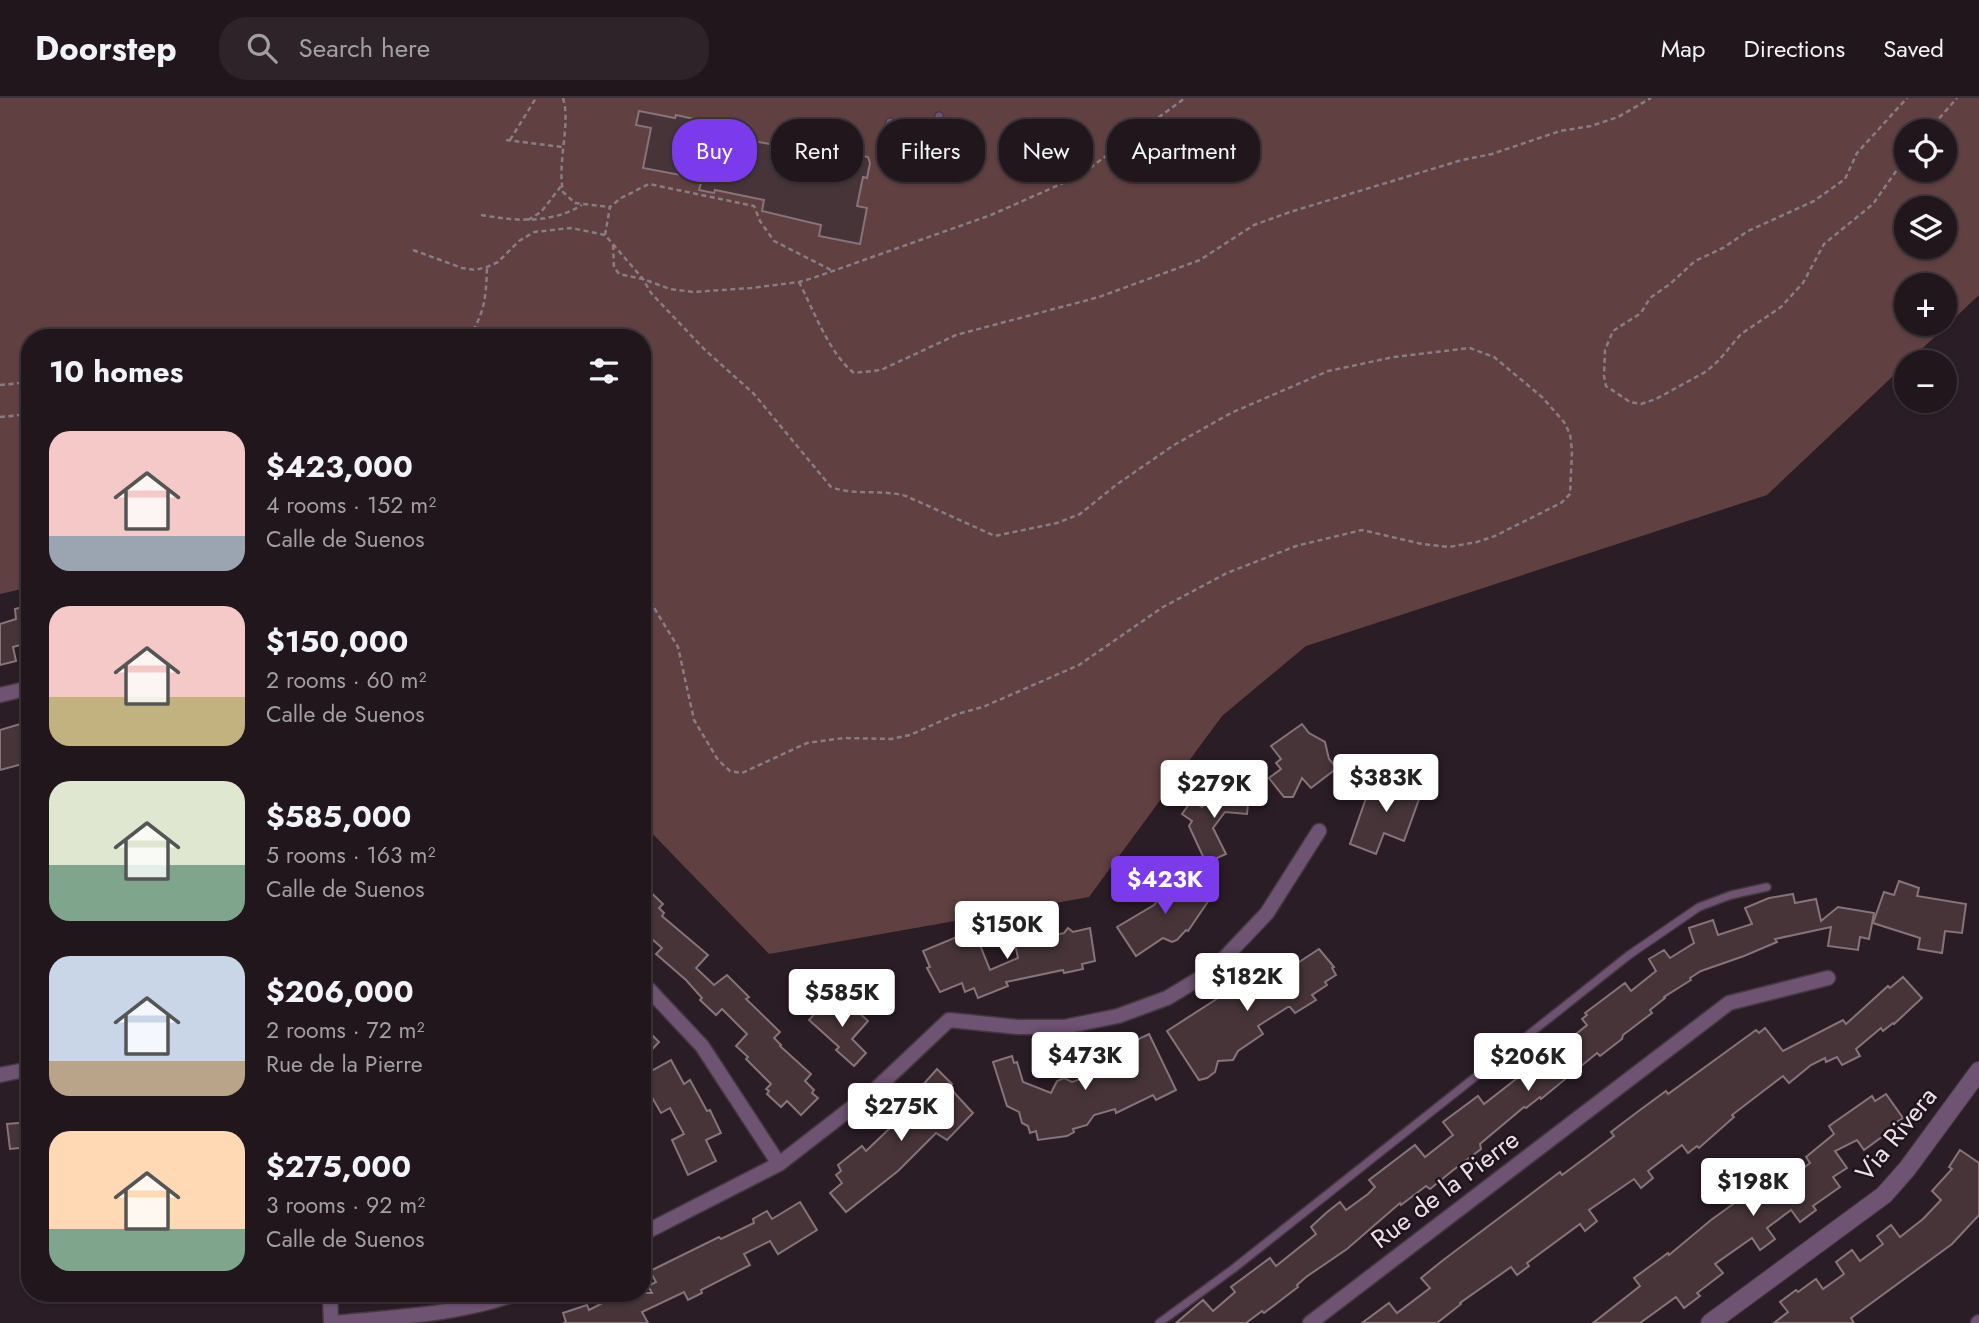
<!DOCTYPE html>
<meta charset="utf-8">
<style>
:root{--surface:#20161c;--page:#2d2329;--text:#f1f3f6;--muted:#a29fa3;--line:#3d353b;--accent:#7c3aed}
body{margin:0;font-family:Jost,sans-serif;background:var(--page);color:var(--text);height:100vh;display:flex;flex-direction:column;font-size:26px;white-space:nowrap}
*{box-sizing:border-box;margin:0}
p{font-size:23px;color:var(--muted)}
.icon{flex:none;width:38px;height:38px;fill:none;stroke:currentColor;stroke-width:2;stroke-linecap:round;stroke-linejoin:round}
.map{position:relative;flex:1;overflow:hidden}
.drawer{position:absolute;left:21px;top:231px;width:630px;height:973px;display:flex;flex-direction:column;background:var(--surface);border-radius:28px;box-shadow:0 2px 5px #0004,0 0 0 2px var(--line)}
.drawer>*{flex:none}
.top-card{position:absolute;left:672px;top:21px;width:665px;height:63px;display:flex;gap:14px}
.controls{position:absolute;left:1894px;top:21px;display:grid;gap:14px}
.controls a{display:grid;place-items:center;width:63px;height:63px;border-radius:50%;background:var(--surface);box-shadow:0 2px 5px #0004,0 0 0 2px var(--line);font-size:35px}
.price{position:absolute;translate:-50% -60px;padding:0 16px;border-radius:7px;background:#fff;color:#222;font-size:23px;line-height:46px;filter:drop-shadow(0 2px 4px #0008)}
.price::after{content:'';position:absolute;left:50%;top:42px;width:21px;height:16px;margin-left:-10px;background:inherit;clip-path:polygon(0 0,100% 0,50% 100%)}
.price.current{background:var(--accent);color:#fff}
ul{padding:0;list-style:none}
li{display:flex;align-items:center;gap:21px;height:175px;padding:0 28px}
li span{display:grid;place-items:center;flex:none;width:196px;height:140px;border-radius:21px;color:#555}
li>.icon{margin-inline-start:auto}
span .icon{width:84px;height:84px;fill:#fffc;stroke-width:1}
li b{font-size:30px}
h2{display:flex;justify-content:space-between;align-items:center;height:84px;padding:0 28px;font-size:30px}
.pill{padding:0 24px;border-radius:28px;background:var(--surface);box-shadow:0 2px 5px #0004,0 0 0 2px var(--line);font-size:24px;line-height:63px}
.pill.current{background:var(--accent);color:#fff}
header{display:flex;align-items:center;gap:42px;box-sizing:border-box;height:98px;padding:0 35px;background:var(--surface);border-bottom:2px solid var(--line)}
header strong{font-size:33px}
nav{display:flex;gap:38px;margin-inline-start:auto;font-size:24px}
.search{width:490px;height:63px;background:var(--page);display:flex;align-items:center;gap:18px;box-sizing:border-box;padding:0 24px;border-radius:28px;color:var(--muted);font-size:26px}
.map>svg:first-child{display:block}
</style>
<header>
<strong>Doorstep</strong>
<div class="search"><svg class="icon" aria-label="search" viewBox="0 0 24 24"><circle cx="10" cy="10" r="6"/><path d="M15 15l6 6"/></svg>Search here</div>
<nav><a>Map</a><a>Directions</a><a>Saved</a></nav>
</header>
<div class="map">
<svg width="1979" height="1225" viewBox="0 0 1979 1225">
<rect width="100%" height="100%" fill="#2b1d26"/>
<path fill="#604041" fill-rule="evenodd" d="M0,0h1979v197l-212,200 -461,151 -84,70 -133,181 -320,57 -127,-131v-485h-612v249l-30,7zM1906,33h38v39h-38zM1906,110h38v39h-38zM1906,187h38v39h-38z"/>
<g fill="#463439" stroke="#877378" stroke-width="2">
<path d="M639,13l36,7 1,-3 68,15 -1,9 32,6 1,-8 48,9 2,-10 13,2 -3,11 32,8 2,6 -3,15 -4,-1 -6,29 10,2 -7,36 -41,-8 2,-11 -59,-14 2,-11 -49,-10 -1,3 -15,-3 3,-11 -59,-11 8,-40 -15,-3z"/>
<path d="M30,507v39l-3,-1 -14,4 3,14 -16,4v-41l16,-5 -1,-10z"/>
<path d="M30,623v41l-30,8v-40z"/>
<path d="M1302,626l7,9 16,9 4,17 8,9 -26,20 -9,-10 -9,19h-9l-15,-19 12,-9 -5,-6 5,-4 -10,-13z"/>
<path d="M1386,682l16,7 3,-7 18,8 -19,53 -20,-8 -8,21 -26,-10 22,-63 12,4z"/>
<path d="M1214,692l35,3 -2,21 -22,-2 -12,16 13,26 -20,9 -17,-37 3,-5 -10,-7 10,-14 10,7z"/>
<path d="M1172,772l37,30 -21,31 -2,-1 -9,10 -5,2 -9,-4 -27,18 -19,-29 37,-22 13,-17 -6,-4z"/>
<path d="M1899,783l20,7 -2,8 49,8 -4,29 -17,-2 -3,22 -24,-4 2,-11 -47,-15 11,-31 10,3z"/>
<path d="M642,786l21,20 -4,4 5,5 -2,3 46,39 -12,13 18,17 13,-10 22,22 -3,2 34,33 -6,6 7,7 -1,1 31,28 -6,7 9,9 -2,3 6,5 -17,17 -14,-14 -6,6 -14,-13 2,-3 -3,-2 5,-5 -25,-25 2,-2 -12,-11 11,-12 -25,-25 -6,6 -16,-15 2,-2 -16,-18 -30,-26 6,-6 -20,-18z"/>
<path d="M1793,796l2,9 21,-4 5,22 17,-14 36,6 -5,26 -9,-2 -2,13 -30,-4 3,-19 -56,12 2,3 -33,14 -43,15 -11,7 1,2 -27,17 1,1 -15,12 2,3 -29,22 -1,4 -22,17 -3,-3 -56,46 -1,-2 -14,11 -2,-1 -44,37 1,5 -29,22 -22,18 -4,-3 -25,19 -1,-2 -53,46 -41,28 -9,8 1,2 -34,26 -2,-2 -16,12h-70l27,-23 10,11 22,-19 -4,-5 39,-29 6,8 40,-32 -5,-7 15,-14 14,-11 6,8 22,-16 7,-7 -6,-7 46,-35 10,12 28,-22 -10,-13 35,-26 6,8 32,-25 -5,-6 49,-38 6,7 21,-17 -5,-6 5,-4 -2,-2 40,-30 6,8 25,-20 -7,-12 15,-9 6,8 24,-15 -5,-15 24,-8 5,15 34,-11 -7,-16 24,-10z"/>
<path d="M1068,830l5,4 17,-4 5,33 -13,3 1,5 -19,4 -1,-3 -57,12 2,4 -30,12 -4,-10 -9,4 -3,-9 -22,9 -13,-24 3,-1 -7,-16 48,-20 6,15 3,-1 10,25 28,-12 -3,-14 6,-1 -1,-4 17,-4 1,4 26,-6z"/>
<path d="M1319,851l15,18 -2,1 4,7 -11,7 2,3 -15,10 4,5 -21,13 -5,-6h-2l-30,19 5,8 -25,17 -5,9 -15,1 -3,11 -8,6 -8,2 -32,-49 62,-40 2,2 42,-27 6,9z"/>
<path d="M1903,879l19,21 -28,26 -1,-1 -10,8 -2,-3 -25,21 4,7 -18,9 -5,-8 -11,5 -1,-4 -14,7 -22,18 -6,-7 -51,39 2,2 -35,31 -2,-2 -9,7 -6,-8 -34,26 5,7 -12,10 -7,-9 -45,31 8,11 -12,10 -5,-7 -53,39 2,3 -12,9 -6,-8 -51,36 1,1 -24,19h-75l27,-20 8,10 33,-25 -9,-10 21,-17 118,-89 2,3 27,-20 25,-19 -3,-4 29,-22 26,-19 2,3 88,-64 3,3 6,-5 18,23 60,-31 3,4 42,-38 2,2z"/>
<path d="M845,902l23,21 -16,18 14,14 -12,13 -18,-16 3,-3 -30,-27 10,-11 3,3 11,-11 6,5z"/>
<path d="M642,927l17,17 -17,18z"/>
<path d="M1149,936l27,56 -20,10 -3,-5 -37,18 -1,-4 -21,6 -7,10 -14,4 1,3 -7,4 -29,4 -2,-9 -6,2 -2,-7 -6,-3 -3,-11 -12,-6 -14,-44 19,-6 2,7 3,-1 6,20 28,11 6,-12 7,-3 8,4 18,-6 -2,-5 16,-7 5,10 23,-11 -8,-17z"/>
<path d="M671,962l13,24 6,-4 17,31 3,-1 11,23 -15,7 10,21 -28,14 -16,-35 12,-6 -14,-26 -9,5 -19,-33v-4z"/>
<path d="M937,971l15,15 -3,3 24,26 -26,27 -11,-7 -38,38 -52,41 -16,-19 12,-10 -6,-8 5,-4 -3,-6 24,-19 4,5 23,-22 -4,-4 14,-14 12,10 22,-22 -12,-12z"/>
<path d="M1886,996l17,24 -11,7 2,3 -30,22 -7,-10 -22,11 12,17 -14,9 7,10 -27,19 3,4 -16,12 -9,-12 -24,18 8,11 -15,11 -8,-12 -37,26 8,9 -26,20 3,3 -16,12 -8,-11 -36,26h-47l47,-37 -6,-8 34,-25 1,2 42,-35 72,-52 7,10 20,-15 -4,-6 28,-23 -5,-8 43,-30 3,5z"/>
<path d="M30,1024v25l-20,2 -3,-25z"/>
<path d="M1960,1052l19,13v52l-27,29 -101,74 3,5h-80l14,-11 -8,-10 16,-12 2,2 18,-13 7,10 21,-15 -8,-12 16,-12 8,11 23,-17 -6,-8 14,-11 9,12 23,-18 18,-19 -9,-9 20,-22 -3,-2z"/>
<path d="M800,1104l17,28 -39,24 -8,-13 -26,13 6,11 -49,25 1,3 -14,7 -4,-8 -42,20 6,11h-85l3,-1 -3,-9 24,-8 2,5 25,-13 -2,-4h40l-4,-7 8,-4 -6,-11 69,-34 2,2 33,-16 -1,-4 14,-8 5,8z"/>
</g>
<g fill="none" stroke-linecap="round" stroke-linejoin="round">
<g stroke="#463841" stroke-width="10">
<g id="service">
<path d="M890,24c-4,24 -9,48 23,48l16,-12 10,-42"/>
<path d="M1159,1225l74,-54 396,-314 70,-48 32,-12 36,-8"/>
</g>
</g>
<g stroke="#463841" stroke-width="17">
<g id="minor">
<path d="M0,597l30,-7"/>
<path d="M642,884l60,64 77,118"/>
<path d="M0,977l30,-6"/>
<path d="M642,1136l137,-70 98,-76 72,-68 69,7h46l54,-11 49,-18 45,-27 55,-58 52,-82"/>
<path d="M330,1195l1,30"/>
<path d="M332,1225c62,-6 127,-8 186,-30"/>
<path d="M1310,1225l419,-320 99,-25"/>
<path d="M1978,1225l1,-1"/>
</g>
</g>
<g stroke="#463841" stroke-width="20">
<path id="tertiary" d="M1710,1225l174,-128 23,-26 72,-98"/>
</g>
<g stroke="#897d85" stroke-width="2.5" stroke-dasharray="5 3.5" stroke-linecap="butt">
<path d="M563,0c8,25 -6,64 0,94l12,11 35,4"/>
<path d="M1928,33l29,-33"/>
<path d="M506,42l56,7"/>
<path d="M510,42l26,-42"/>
<path d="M1906,59l-33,47 -49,40 -21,39 -22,24 -40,27 -22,26 -12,11 -51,28 -15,5 -11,-2 -24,-16 -2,-10 1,-26 8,-19 28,-18 9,-15 20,-14 25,-23 28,-13 25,-17 66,-30 31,-22 12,-26 50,-55"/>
<path d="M481,117c35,6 70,9 101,-10"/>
<path d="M528,122l13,-8 21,-27"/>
<path d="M605,137l5,-28 11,-9 28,-14 105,22 6,15 14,20 59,30"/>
<path d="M613,147l1,22 5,7 24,5 27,10 23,3 58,-4 48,-6 14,-4 178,-63 88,-39 106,-78"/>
<path d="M413,152l49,18 13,2 12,-3 11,-5 21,-21 15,-9 37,-4 34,7 38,44 8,14 53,56 50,45 77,93c24,9 50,2 75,9l89,40 62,-13 23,-9 36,-29 58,-40 57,-32 97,-42 66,-14 76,-9 24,9 48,40 22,25 6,12 2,17 -2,43 -9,9 -66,33 -18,6 -28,5 -27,-3 -60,-14 -66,16 -69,27 -64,34 -84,58 -96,42 -26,7 -47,21 -19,4 -47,-1 -37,5 -65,30 -12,-2 -12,-11 -24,-40 -16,-73 -36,-59"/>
<path d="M799,184c14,27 31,73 55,91l27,-3 75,-35 143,-38 101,-37 54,-35 36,-13 172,-52 30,-6 68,-23 31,-5 27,-9 33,-19"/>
<path d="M469,240c16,-27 17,-40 18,-71"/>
<path d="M0,287l30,-3"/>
<path d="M0,319l30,-3"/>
</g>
<use href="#service" stroke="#6e5372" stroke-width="7"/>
<use href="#minor" stroke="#6e5372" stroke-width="14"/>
<use href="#tertiary" stroke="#6e5372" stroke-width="18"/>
</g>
<g text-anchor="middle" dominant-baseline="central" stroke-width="5" stroke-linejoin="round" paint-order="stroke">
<g font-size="26" fill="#eae0e6" stroke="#21131c">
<text transform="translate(1896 1036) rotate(-51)">Via Rivera</text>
<text transform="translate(1445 1091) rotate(-37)">Rue de la Pierre</text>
</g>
</g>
</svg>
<div class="controls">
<a><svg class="icon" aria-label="locate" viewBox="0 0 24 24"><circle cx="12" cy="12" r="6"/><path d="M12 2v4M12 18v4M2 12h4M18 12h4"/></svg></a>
<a><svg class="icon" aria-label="layers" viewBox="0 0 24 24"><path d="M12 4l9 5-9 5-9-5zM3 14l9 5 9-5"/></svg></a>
<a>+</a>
<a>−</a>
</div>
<b class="price" style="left:1386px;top:716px">$383K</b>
<b class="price" style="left:1214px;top:722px">$279K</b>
<b class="price current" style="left:1165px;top:818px">$423K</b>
<b class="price" style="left:1007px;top:863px">$150K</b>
<b class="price" style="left:1247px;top:915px">$182K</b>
<b class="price" style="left:842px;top:931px">$585K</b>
<b class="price" style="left:1085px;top:994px">$473K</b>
<b class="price" style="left:1528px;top:995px">$206K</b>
<b class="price" style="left:901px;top:1045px">$275K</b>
<b class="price" style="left:1753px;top:1120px">$198K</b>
<div class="top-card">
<a class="pill current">Buy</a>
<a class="pill">Rent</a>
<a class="pill">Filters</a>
<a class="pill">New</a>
<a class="pill">Apartment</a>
</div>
<section class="drawer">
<h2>10 homes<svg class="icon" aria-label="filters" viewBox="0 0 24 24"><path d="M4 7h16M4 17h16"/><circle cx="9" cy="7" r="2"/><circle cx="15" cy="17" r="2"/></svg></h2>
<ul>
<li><span style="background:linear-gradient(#f6c9c9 75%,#9aa5b1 0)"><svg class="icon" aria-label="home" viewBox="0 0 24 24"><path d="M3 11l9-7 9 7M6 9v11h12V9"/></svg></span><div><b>$423,000</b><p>4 rooms · 152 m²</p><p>Calle de Suenos</p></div></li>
<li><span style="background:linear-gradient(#f6c9c9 65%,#c2b280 0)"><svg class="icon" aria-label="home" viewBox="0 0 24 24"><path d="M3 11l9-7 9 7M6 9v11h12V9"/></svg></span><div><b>$150,000</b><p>2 rooms · 60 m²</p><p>Calle de Suenos</p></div></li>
<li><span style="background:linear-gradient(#dfe7d0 60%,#7fa58c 0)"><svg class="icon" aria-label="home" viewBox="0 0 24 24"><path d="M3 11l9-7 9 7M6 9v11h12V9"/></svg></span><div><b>$585,000</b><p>5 rooms · 163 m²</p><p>Calle de Suenos</p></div></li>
<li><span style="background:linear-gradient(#c9d6e8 75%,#b9a48a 0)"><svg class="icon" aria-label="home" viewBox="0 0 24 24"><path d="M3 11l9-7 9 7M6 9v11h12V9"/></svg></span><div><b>$206,000</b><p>2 rooms · 72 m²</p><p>Rue de la Pierre</p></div></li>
<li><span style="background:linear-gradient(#ffd9b3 70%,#7fa58c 0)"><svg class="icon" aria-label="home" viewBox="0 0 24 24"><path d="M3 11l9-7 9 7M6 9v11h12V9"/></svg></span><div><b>$275,000</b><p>3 rooms · 92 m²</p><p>Calle de Suenos</p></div></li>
</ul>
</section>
</div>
